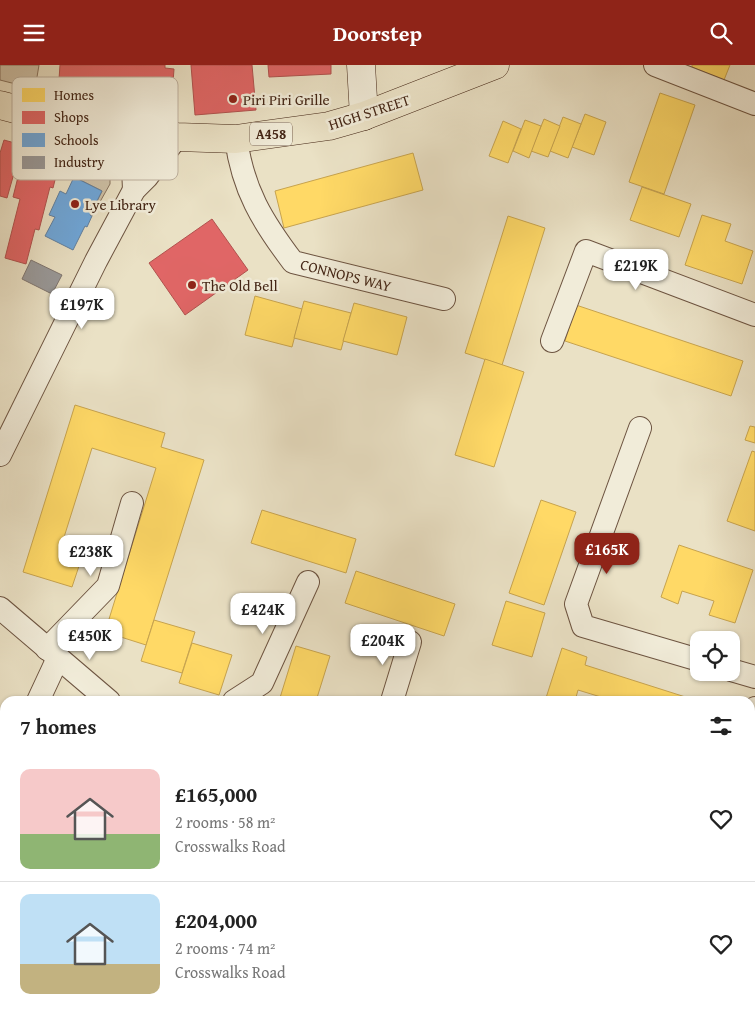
<!DOCTYPE html>
<meta charset="utf-8">
<style>
:root{--surface:#fff;--page:#f2f2f2;--text:#222;--muted:#767676;--line:#e0e0e0;--accent:#8f2418}
body{margin:0;font-family:"Gentium Book Plus",serif;background:var(--page);color:var(--text);height:100vh;display:flex;flex-direction:column;font-size:19px;white-space:nowrap}
*{box-sizing:border-box;margin:0}
p{font-size:16px;color:var(--muted)}
.icon{flex:none;width:28px;height:28px;fill:none;stroke:currentColor;stroke-width:2;stroke-linecap:round;stroke-linejoin:round}
.map{position:relative;flex:1;overflow:hidden}
.details{position:absolute;left:0px;top:631px;width:755px;height:321px;display:flex;flex-direction:column;background:var(--surface);border-radius:15px 15px 0 0;box-shadow:0 1px 4px #0004}
.details>*{flex:none}
.controls{position:absolute;left:690px;top:566px;display:grid;gap:10px}
.controls a{display:grid;place-items:center;width:50px;height:50px;border-radius:10px;background:var(--surface);box-shadow:0 1px 4px #0004;font-size:25px}
.price{position:absolute;translate:-50% -42px;padding:0 11px;border-radius:10px;background:#fff;color:#222;font-size:16px;line-height:32px;filter:drop-shadow(0 1px 2px #0008)}
.price::after{content:'';position:absolute;left:50%;top:30px;width:15px;height:11px;margin-left:-8px;background:inherit;clip-path:polygon(0 0,100% 0,50% 100%)}
.price.current{background:var(--accent);color:#fff}
ul{padding:0;list-style:none}
li{display:flex;align-items:center;gap:15px;height:125px;padding:0 20px}
li+li{border-top:1px solid var(--line)}
li span{display:grid;place-items:center;flex:none;width:140px;height:100px;border-radius:10px;color:#555}
li>.icon{margin-inline-start:auto}
span .icon{width:60px;height:60px;fill:#fffc;stroke-width:1}
li b{font-size:21px}
h2{display:flex;justify-content:space-between;align-items:center;height:60px;padding:0 20px;font-size:21px}
header{display:flex;justify-content:space-between;align-items:center;height:65px;padding:0 20px;background:var(--accent);color:#fff;font-size:22px;font-weight:700}
.map>svg:first-child{display:block}
</style>
<header><svg class="icon" aria-label="menu" viewBox="0 0 24 24"><path d="M4 6h16M4 12h16M4 18h16"/></svg>Doorstep<svg class="icon" aria-label="search" viewBox="0 0 24 24"><circle cx="10" cy="10" r="6"/><path d="M15 15l6 6"/></svg></header>
<div class="map">
<svg width="755" height="952" viewBox="0 0 755 952">
<rect width="100%" height="100%" fill="#eae1c5"/>
<filter id="stains"><feTurbulence type="fractalNoise" baseFrequency=".004" numOctaves="4"/><feColorMatrix values="0 0 0 0 .2 0 0 0 0 .09 0 0 0 0 .02 0 0 0 .5 -.17"/></filter>
<radialGradient id="worn" r=".72"><stop offset=".6" stop-color="#630" stop-opacity="0"/><stop offset="1" stop-color="#630" stop-opacity=".3"/></radialGradient>
<g fill="#cec1a7" stroke="#88735e">
<path d="M0,0h39l-4,24 -35,-9z"/>
<path d="M80,91l30,16v12l-18,32 -2,-1 12,-24 -28,-14z"/>
</g>
<g fill="#ffd966" stroke="#c7a34e">
<path d="M692,0h38l-6,15 -32,-13z"/>
<path d="M660,28l35,12 -31,89 -35,-12z"/>
<path d="M585,49l21,8 -12,33 -22,-8z"/>
<path d="M563,52l18,7 -13,34 -18,-7z"/>
<path d="M544,54l16,7 -12,31 -17,-6z"/>
<path d="M525,55l16,6 -12,32 -16,-7z"/>
<path d="M503,56l18,8 -13,34 -19,-7z"/>
<path d="M413,88l10,37 -139,38 -9,-37z"/>
<path d="M642,122l49,17 -12,33 -49,-17z"/>
<path d="M702,150l29,9 -6,17 28,10 -11,33 -57,-19z"/>
<path d="M508,151l37,12 -43,137 -37,-12z"/>
<path d="M255,231l47,13 -10,38 -47,-12z"/>
<path d="M304,236l47,12 -10,37 -47,-12z"/>
<path d="M354,238l53,14 -10,38 -54,-14z"/>
<path d="M576,240l167,56 -12,35 -166,-55z"/>
<path d="M485,294l39,13 -30,95 -39,-12z"/>
<path d="M75,340l90,28 -4,14 43,13 -58,185 -41,-13 51,-164 -64,-20 -32,102 22,7 -10,30 -49,-15z"/>
<path d="M750,361l5,1v16l-10,-3z"/>
<path d="M752,386l3,1v79l-28,-10z"/>
<path d="M541,435l35,12 -32,93 -35,-12z"/>
<path d="M262,445l94,29 -10,34 -95,-30z"/>
<path d="M679,480l74,25 -18,53 -26,-8 5,-14 -32,-10 -4,13 -17,-7z"/>
<path d="M356,506l99,33 -11,32 -99,-33z"/>
<path d="M506,536l39,12 -13,44 -40,-12z"/>
<path d="M154,555l41,12 -13,41 -41,-12z"/>
<path d="M192,578l40,12 -13,40 -40,-12z"/>
<path d="M296,581l34,10 -14,45h-37z"/>
<path d="M562,583l25,9 -2,8 113,36h-84l-36,-11 -3,11h-30z"/>
<path d="M750,824l5,1v51l-5,-1z"/>
<path d="M750,893l5,1v29l-3,17z"/>
<path d="M120,948h44l-1,4h-43z"/>
<path d="M253,948h11l31,4h-43z"/>
<path d="M500,948h56l-1,4h-44z"/>
</g>
<g fill="#e06666" stroke="#b1524e">
<path d="M60,0h105v3l9,1 -3,40 -109,-7v-7l-4,-1z"/>
<path d="M191,0h61l4,45 -61,5z"/>
<path d="M268,0h63v9l-62,3z"/>
<path d="M4,75l18,5 -15,53 -7,-2v-43z"/>
<path d="M26,80l54,11 -6,21 -18,-1 -3,12 -3,-1 -11,43 -4,-1 -9,35 -21,-6 15,-59 -7,-2z"/>
<path d="M212,154l36,51 -63,45 -36,-52z"/>
</g>
<path fill="#6fa8dc" stroke="#6281a0" d="M74,112l28,14 -12,24 2,1 -5,11 -2,-1 -12,24 -28,-14 10,-19 -6,-2 11,-24 6,3z"/>
<g fill="#999" stroke="#7f7671">
<path d="M31,195l31,15 -10,19 -30,-15z"/>
<path d="M399,948l2,4h-22v-1z"/>
</g>
<g fill="none" stroke-linecap="round" stroke-linejoin="round">
<g stroke="#6d5441" stroke-width="24">
<g id="street">
<path d="M655,0l100,39"/>
<path d="M114,64l19,38 1,23"/>
<path d="M236,74c7,51 26,82 57,123l151,37"/>
<path d="M552,276l34,-90 169,64"/>
<path d="M640,363l-64,176 7,22 116,34"/>
<path d="M0,390l96,-194 38,-71 13,-13 30,-40"/>
<path d="M0,543l109,93"/>
<path d="M47,584l61,-63 24,-83"/>
<path d="M731,605l24,7"/>
<path d="M38,636l20,-43"/>
<path d="M234,636l28,-18 46,-101"/>
<path d="M392,636l18,-59"/>
<path d="M750,657l5,-14"/>
<path d="M0,708l5,-7"/>
<path d="M219,952l1,-4"/>
<path d="M671,952v-4"/>
</g>
</g>
<g stroke="#432515" stroke-width="29">
<path id="secondary" d="M361,0l3,51"/>
</g>
<g stroke="#432515" stroke-width="29">
<path id="highway" d="M0,40l57,15 57,9 63,8 59,2 93,-13 35,-10 131,-51"/>
</g>
<use href="#street" stroke="#f1ecd9" stroke-width="22"/>
<use href="#secondary" stroke="#f1ecd9" stroke-width="28"/>
<use href="#highway" stroke="#eae1c5" stroke-width="28"/>
</g>
<g fill="#8f2418" stroke="#f1ecd9" stroke-width="2">
<circle cx="233" cy="34" r="5"/>
<circle cx="75" cy="139" r="5"/>
<circle cx="192" cy="220" r="5"/>
</g>
<g text-anchor="middle" dominant-baseline="central" stroke-width="5" stroke-linejoin="round" paint-order="stroke">
<rect fill="#f1ecd9" stroke="#776150" stroke-width="1" x="250" y="57.5" width="42" height="23" rx="4"/>
<g font-size="14" font-weight="bold" fill="#432515">
<text x="271" y="69">A458</text>
</g>
<g font-size="15" fill="#432515" stroke="#f1ecd9" text-anchor="start">
<text x="243" y="34">Piri Piri Grille</text>
<text x="85" y="139">Lye Library</text>
<text x="202" y="220">The Old Bell</text>
</g>
<g font-size="15" fill="#432515" stroke="#f1ecd9">
<text transform="translate(369 47) rotate(-18)">HIGH STREET</text>
<text transform="translate(346 210) rotate(14)">CONNOPS WAY</text>
</g>
</g>
<rect x="12" y="12" width="166" height="103" rx="8" fill="#f1ecd9" stroke="#bdb09e" stroke-width="1"/>
<rect x="22" y="23" width="23" height="14" fill="#ffd966"/>
<rect x="22" y="46" width="23" height="13" fill="#e06666"/>
<rect x="22" y="68" width="23" height="14" fill="#6fa8dc"/>
<rect x="22" y="91" width="23" height="13" fill="#999"/>
<g font-size="14" fill="#432515">
<text x="54" y="35">Homes</text>
<text x="54" y="57">Shops</text>
<text x="54" y="80">Schools</text>
<text x="54" y="102">Industry</text>
</g>
<rect width="100%" height="100%" filter="url(#stains)"/>
<rect width="100%" height="100%" fill="url(#worn)"/>
</svg>
<div class="controls">
<a><svg class="icon" aria-label="locate" viewBox="0 0 24 24"><circle cx="12" cy="12" r="6"/><path d="M12 2v4M12 18v4M2 12h4M18 12h4"/></svg></a>
</div>
<b class="price" style="left:636px;top:226px">£219K</b>
<b class="price" style="left:82px;top:265px">£197K</b>
<b class="price current" style="left:607px;top:510px">£165K</b>
<b class="price" style="left:91px;top:512px">£238K</b>
<b class="price" style="left:263px;top:570px">£424K</b>
<b class="price" style="left:90px;top:596px">£450K</b>
<b class="price" style="left:383px;top:601px">£204K</b>
<section class="details">
<h2>7 homes<svg class="icon" aria-label="filters" viewBox="0 0 24 24"><path d="M4 7h16M4 17h16"/><circle cx="9" cy="7" r="2"/><circle cx="15" cy="17" r="2"/></svg></h2>
<ul>
<li><span style="background:linear-gradient(#f6c9c9 65%,#8fb573 0)"><svg class="icon" aria-label="home" viewBox="0 0 24 24"><path d="M3 11l9-7 9 7M6 9v11h12V9"/></svg></span><div><b>£165,000</b><p>2 rooms · 58 m²</p><p>Crosswalks Road</p></div><svg class="icon" aria-label="heart" viewBox="0 0 24 24"><path d="M12 20l-8-8c-3-5 5-10 8-4 3-6 11-1 8 4z"/></svg></li>
<li><span style="background:linear-gradient(#bfe0f5 70%,#c2b280 0)"><svg class="icon" aria-label="home" viewBox="0 0 24 24"><path d="M3 11l9-7 9 7M6 9v11h12V9"/></svg></span><div><b>£204,000</b><p>2 rooms · 74 m²</p><p>Crosswalks Road</p></div><svg class="icon" aria-label="heart" viewBox="0 0 24 24"><path d="M12 20l-8-8c-3-5 5-10 8-4 3-6 11-1 8 4z"/></svg></li>
</ul>
</section>
</div>
